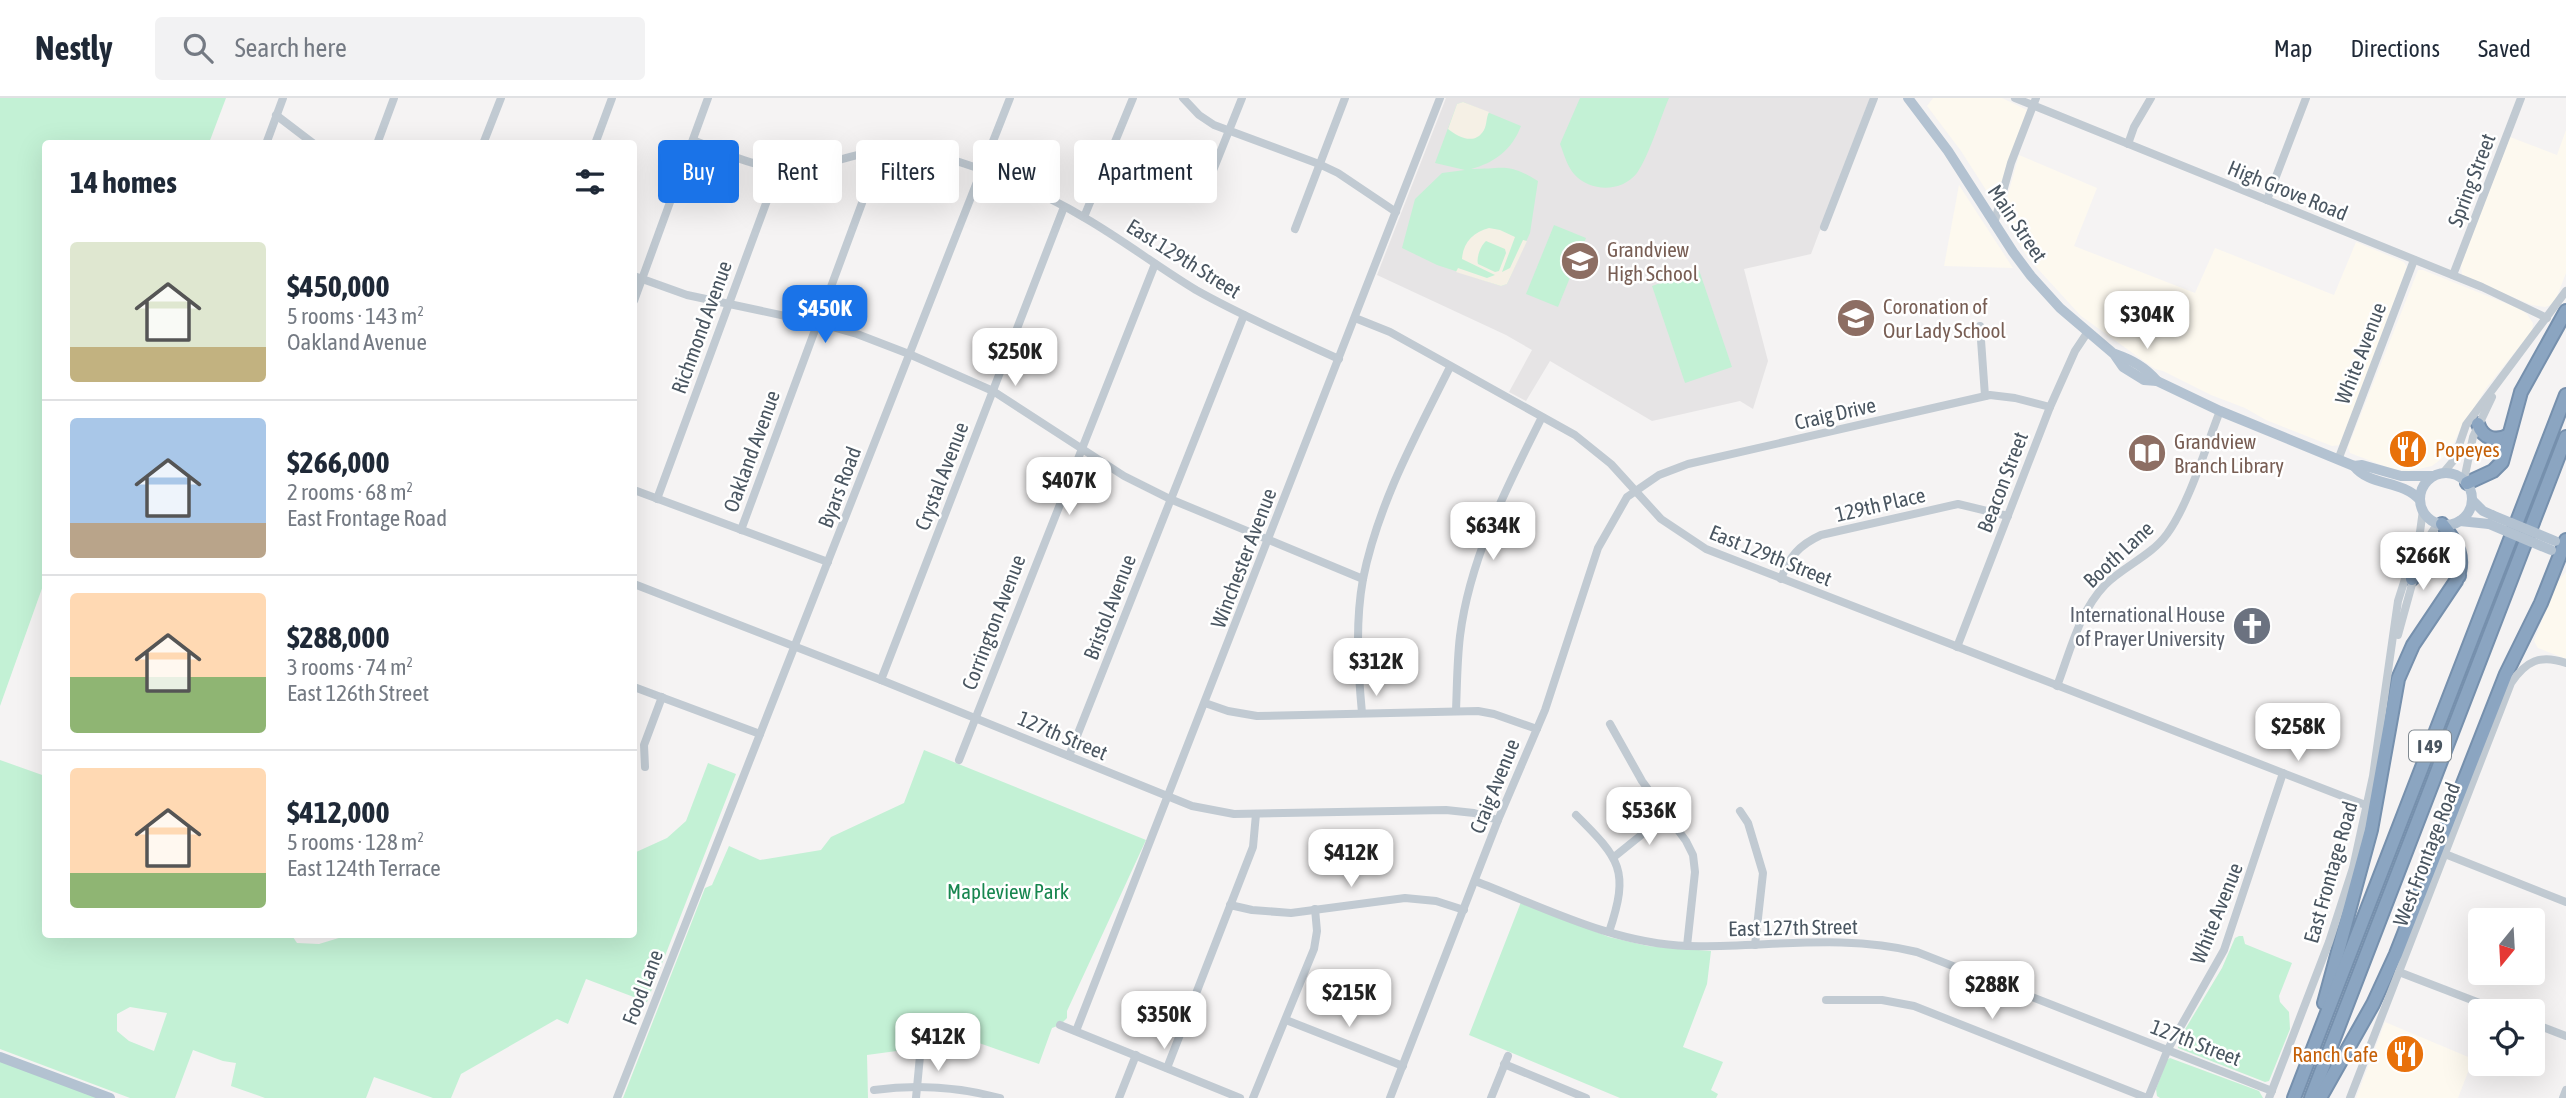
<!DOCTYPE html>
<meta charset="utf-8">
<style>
:root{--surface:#fff;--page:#f2f2f3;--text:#1f2937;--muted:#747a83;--line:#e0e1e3;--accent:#1a73e8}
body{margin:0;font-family:"Asap Condensed",sans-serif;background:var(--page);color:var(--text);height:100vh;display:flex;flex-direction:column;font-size:26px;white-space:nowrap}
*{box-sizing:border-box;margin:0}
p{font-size:23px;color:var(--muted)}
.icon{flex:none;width:38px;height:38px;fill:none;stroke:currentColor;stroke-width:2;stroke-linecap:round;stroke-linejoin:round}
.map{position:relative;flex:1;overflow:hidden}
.side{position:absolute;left:42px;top:42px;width:595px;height:798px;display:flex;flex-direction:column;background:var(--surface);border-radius:7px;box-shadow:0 7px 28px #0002}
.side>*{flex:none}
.top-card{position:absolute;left:658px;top:42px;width:665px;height:63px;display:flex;gap:14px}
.needle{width:46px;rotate:198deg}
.tools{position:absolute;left:2468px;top:810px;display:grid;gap:14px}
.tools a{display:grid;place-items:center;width:77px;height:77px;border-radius:7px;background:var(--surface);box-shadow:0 7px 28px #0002;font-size:35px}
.price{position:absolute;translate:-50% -60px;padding:0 16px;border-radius:14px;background:#fff;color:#222;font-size:23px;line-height:46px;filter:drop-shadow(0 2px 4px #0008)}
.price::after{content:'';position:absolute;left:50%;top:42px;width:21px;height:16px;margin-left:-10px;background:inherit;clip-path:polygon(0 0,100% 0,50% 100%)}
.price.on{background:var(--accent);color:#fff}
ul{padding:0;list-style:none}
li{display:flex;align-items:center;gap:21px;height:175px;padding:0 28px}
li+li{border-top:2px solid var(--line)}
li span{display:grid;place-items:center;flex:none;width:196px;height:140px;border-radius:7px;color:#555}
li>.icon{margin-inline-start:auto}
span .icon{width:84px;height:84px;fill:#fffc;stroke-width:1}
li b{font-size:30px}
h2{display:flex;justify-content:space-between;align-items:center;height:84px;padding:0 28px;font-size:30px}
.chip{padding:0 24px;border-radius:7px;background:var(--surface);box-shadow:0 7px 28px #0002;font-size:24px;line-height:63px}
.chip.on{background:var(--accent);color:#fff}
header{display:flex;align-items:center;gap:42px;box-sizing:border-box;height:98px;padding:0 35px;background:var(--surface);border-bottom:2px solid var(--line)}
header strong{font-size:33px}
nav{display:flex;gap:38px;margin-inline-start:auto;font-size:24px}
.search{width:490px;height:63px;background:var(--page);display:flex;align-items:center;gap:18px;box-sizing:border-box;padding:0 24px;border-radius:7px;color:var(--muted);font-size:26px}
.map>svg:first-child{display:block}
</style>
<header>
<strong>Nestly</strong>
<div class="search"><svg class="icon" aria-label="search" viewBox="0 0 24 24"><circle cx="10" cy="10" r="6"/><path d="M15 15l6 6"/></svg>Search here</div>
<nav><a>Map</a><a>Directions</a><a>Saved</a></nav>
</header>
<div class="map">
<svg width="2566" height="1000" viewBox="0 0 2566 1000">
<rect width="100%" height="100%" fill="#f5f3f3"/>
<g fill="#fdf9ef">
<path d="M1933,0h69l25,12 -30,84h-6l-5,-4 -25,-39 -34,-45z"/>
<path d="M2566,32v143l-12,31 -9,3 -13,-2 -70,-29 -1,-11 49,-128 47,18z"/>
<path d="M2019,57l78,33 -23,58 121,47 20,-45 119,47 22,-53 48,20 3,5 -66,178 -9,1 -66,-26 -21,-12 -34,-13 -48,-24 -8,-2 -74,-53 -53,-58 -26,-42z"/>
<path d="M1959,87l54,83 -69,-2z"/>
<path d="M2418,172h5l97,39 7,5 6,9 -1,8 -45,56 -28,45 -10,21 -17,13 -23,5 -17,-2 -42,-16 -2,-6z"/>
<path d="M2566,474v87l-28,-11 -4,-7 22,-57z"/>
<path d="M2385,924l88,37 -15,39h-102z"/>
</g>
<path fill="#e6e4e5" d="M1446,0h424l-59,156 -67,15 24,92 -15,48 -13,-8 -88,20 -102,-60 -24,40 -17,-9 23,-42 -26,-15 -129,-60z"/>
<g fill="#c3f1d5" fill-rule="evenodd">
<path d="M0,0h226l-17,45 -163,1 -1,436 -45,126z"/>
<path d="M1580,0h89c-9,21 -20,58 -32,75 -16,20 -47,19 -63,1 -7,-8 -10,-20 -14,-30z"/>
<path d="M1463,4l58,24c-9,24 -27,37 -50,43 33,0 36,-7 67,12l-8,52 -23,51 -6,2 -64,-21 -35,-17 13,-49 27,-26 23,-3 -30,-7 22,-59z"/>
<path d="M1554,127l32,13 -28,69 -32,-13z"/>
<path d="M1699,172l33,97 -47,16 -33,-97z"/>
<path d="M924,652l222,90 -79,171v7l-7,7 -8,3 -13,36 -94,-33 -19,16 -59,8 1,43h-245l82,-210 7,-3 17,-39 31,14 61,-10 10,-13 73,-34z"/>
<path d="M0,662l45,16 1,158h245l6,9 22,1 33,-10h282v-81l33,-15 19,-17 22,-58 28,11 -89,228 -61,-23 -18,45 -11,-5 -96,55 -10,24h-18l-59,-21 -8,21h-101l-34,-12 5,-23 -13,-2 -30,-11 -18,48h-45l-130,-49zM130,909l37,6 -13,38 -25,-10 -12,-10v-17z"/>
<path d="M1521,804l88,35 39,9 63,5 -4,33 -24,63 40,15 -12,28 7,4 -2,4h-96l-151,-63z"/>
<path d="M2239,838h4l2,8 47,19 -13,33 1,6 9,10 1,17 -21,52 -4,1 -87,-34v-7l44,-73 13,-30z"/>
<path d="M0,959l109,41h-109z"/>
<path d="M2170,960l89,33 4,7h-103l-3,-2 -1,-7 11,-29z"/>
</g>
<g fill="#f5f0e5" fill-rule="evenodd">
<path d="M1463,4l26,10c-3,6 -2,12 -5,18 -9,16 -26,7 -36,-1l9,-25z"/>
<path d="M1489,130l11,2 15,7 -13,35 8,-4 13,-28 4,1 -20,43 -6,2 -45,-14 2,-4 29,10 8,-3 -33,-16c1,-16 11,-27 27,-31zM1486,143l19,8 1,4 -7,18 -4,1 -17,-8c-2,-6 3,-19 8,-23z"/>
</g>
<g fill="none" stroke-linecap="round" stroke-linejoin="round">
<g stroke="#7690ad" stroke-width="16">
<g id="highway">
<path d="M2478,326c5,15 18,18 31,11"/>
<path d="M2467,385l26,-12 9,-9 19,-70 45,-81"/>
<path d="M2412,481c12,-16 34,-24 47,-3"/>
<path d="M2324,905l47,-173 27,-151 15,-34 43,-64c10,-23 1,-39 -14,-57"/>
<path d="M2294,1000l272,-703"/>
<path d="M2311,1000l255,-661"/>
<path d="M2320,1000l53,-94 23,-50 110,-280 35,-71 25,-63"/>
</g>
</g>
<g stroke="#c1cad2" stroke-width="8">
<path d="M1183,0l16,17 15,10 105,39 19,9 58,39"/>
<path d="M2015,0l467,189 65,31"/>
<path d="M276,17l38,29"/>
<path d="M693,42c34,14 68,31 106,28 42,-4 83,-28 125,-17 56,16 111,37 161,67 38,22 73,49 111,72 46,26 95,47 143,69"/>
<path d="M266,46l17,-46"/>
<path d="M377,46l17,-46"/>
<path d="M483,46l18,-46"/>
<path d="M595,46l17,-46"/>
<path d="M2128,46l6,-17 17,-29"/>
<path d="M1210,80l32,-80"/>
<path d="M2267,102l39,-102"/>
<path d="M1084,119l49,-119"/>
<path d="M1994,126l17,-61 25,-65"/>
<path d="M1824,129l50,-129"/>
<path d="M1295,131l50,-131"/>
<path d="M2453,177l68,-177"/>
<path d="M634,178l53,19 131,28 39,11 52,20 84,37 131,85 46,23 193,80"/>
<path d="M634,203l74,-203"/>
<path d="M1355,220l35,14 185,103 36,29 50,55 45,30 662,257"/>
<path d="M1980,228l5,70"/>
<path d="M2338,362l76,-200"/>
<path d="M2443,375l11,-13 12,-35 100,-134"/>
<path d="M2464,382l9,-43 19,-40"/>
<path d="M634,392l194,72"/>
<path d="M657,401l122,-331"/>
<path d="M741,432l141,-381"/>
<path d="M1781,481c8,-22 18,-34 40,-44l137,-31 50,12"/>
<path d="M634,486l247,96 311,126 42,8 212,-4 28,3 24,7"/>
<path d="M2398,537l24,-87 16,-25"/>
<path d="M1957,549l93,-240 25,-56 12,-18"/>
<path d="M881,582l183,-473"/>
<path d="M2057,588c13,-34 22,-74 48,-101 19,-19 46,-29 62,-51 22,-30 39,-88 53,-123"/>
<path d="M634,589l126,47"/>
<path d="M1205,605l23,8 29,5 221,-5 16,3 43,15"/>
<path d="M1456,613c1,-25 1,-50 4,-75 10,-79 47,-149 82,-219"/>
<path d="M1362,615c-4,-43 -7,-90 1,-134 15,-75 53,-144 87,-212"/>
<path d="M1610,626l32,57 44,60 7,14 2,17 -8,74"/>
<path d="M1069,658l175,-441"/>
<path d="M959,662l196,-496"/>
<path d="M645,669l-1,-22 18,-48"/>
<path d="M1740,713l8,12 15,50 -8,72"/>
<path d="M1576,717c44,44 54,55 33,117"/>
<path d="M2445,756l121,48"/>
<path d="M1614,759l52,-42"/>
<path d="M1475,783c68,26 139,63 213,65 76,2 154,-13 229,6l355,139"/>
<path d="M1230,807l22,5 39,3 114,-15 31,3 28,9"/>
<path d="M2399,874l104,40"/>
<path d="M1826,902h56l32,6 233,92"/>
<path d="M1286,922l117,46"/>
<path d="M2532,925l34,13"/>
<path d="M1060,927l180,73"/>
<path d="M1076,933l364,-933"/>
<path d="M1504,966l82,34"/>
<path d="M1167,970l86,-221 3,-33"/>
<path d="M874,992c43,-6 85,-3 126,8"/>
<path d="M617,1000l393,-1000"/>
<path d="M916,1000l4,-42"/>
<path d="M1119,1000l17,-43"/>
<path d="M1253,1000l61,-149 3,-18 -2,-22"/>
<path d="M1390,1000l108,-278 47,-110 53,-162 29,-51 32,-22 29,-11 302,-69 25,3 35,9"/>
<path d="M1491,1000l17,-42"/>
<path d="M2148,1000l20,-49 56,-99 59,-177"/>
<path d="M2269,1000l60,-156 24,-74 20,-92 25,-175 22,-69 3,-22"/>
<path d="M2350,1000l161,-415c15,-22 29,-29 55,-20"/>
<path d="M2563,1000l3,-8"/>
</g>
<g stroke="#b3c2d1" stroke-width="10">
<path d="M1908,0l40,53 65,101 18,24 29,32 54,46 9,13 21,13 13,1 63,30 134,55 8,-1 39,11h32"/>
<path d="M2115,256c17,6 30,13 42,27"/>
<path d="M2354,368c16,21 47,13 66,34"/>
<circle cx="2446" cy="401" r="26"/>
<path d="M2472,402l11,11 9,4"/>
<path d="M2460,423l29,3"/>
<path d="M0,959l110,41"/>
</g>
<use href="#highway" stroke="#8ba5c1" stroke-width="12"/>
<g stroke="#b3c2d1" stroke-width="10">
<path d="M2492,417l63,26"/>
<path d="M2489,426l62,26"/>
</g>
</g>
<defs>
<g id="school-disc" transform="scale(2.0125)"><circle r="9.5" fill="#8d6e63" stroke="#fff"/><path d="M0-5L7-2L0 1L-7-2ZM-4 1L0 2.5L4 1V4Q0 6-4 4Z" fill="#fff"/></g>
<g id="restaurant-disc" transform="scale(2.0125)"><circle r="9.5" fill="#e8710a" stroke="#fff"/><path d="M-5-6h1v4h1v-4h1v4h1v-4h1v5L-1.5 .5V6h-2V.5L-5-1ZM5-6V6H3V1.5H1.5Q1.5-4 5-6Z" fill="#fff"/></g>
<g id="library-disc" transform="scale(2.0125)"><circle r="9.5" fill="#8d6e63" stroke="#fff"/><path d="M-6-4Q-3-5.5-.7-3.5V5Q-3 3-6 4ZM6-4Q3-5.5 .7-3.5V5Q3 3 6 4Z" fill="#fff"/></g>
<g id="church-disc" transform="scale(2.0125)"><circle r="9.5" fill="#6b7280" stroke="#fff"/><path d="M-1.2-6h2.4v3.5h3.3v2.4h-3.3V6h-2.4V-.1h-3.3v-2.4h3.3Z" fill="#fff"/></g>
</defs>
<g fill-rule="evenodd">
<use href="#school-disc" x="1580" y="163"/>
<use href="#school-disc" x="1856" y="220"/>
<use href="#restaurant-disc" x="2408" y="351"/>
<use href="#library-disc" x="2147" y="355"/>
<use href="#church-disc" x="2252" y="528"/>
<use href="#restaurant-disc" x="2405" y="956"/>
</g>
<g text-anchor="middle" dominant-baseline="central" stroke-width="5" stroke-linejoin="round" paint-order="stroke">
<rect fill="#fff" stroke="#808990" stroke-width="2" x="2409" y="632.5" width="42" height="31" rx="5"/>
<g font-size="19" font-weight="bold" fill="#4a5661">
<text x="2430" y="648">I 49</text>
</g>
<g font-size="21" fill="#4a5661" stroke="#fff">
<text transform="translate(2471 82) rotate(-69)">Spring Street</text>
<text transform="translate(2288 92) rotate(22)">High Grove Road</text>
<text transform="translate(2018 125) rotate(56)">Main Street</text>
<text transform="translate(1184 160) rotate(32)">East 129th Street</text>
<text transform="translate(701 229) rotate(-70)">Richmond Avenue</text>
<text transform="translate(2360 255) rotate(-69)">White Avenue</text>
<text transform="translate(1835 315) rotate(-13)">Craig Drive</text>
<text transform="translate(751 353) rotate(-70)">Oakland Avenue</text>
<text transform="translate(941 378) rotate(-69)">Crystal Avenue</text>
<text transform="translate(2002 384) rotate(-69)">Beacon Street</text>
<text transform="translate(839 389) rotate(-69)">Byars Road</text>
<text transform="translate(1880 406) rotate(-13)">129th Place</text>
<text transform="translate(2118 456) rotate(-43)">Booth Lane</text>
<text transform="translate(1771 457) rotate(22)">East 129th Street</text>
<text transform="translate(1243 460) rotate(-69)">Winchester Avenue</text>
<text transform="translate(1109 509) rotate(-69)">Bristol Avenue</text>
<text transform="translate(993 524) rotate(-69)">Corrington Avenue</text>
<text transform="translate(1063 637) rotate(23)">127th Street</text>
<text transform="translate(1494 688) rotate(-68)">Craig Avenue</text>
<text transform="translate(2426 756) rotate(-69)">West Frontage Road</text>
<text transform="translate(2330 774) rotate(-74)">East Frontage Road</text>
<text transform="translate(2216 815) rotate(-68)">White Avenue</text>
<text transform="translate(1793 829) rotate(-1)">East 127th Street</text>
<text transform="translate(642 889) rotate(-69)">Food Lane</text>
<text transform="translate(2196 944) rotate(21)">127th Street</text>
</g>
<g font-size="21" fill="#785e54" stroke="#fff" text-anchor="start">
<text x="1607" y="151">Grandview<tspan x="1607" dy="24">High School</tspan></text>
<text x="1883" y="208">Coronation of<tspan x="1883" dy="24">Our Lady School</tspan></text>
<text x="2174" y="343">Grandview<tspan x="2174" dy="24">Branch Library</tspan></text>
</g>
<g font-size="21" fill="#c56008" stroke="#fff" text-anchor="start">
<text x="2435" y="351">Popeyes</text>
<text x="2378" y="956" text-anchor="end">Ranch Cafe</text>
</g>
<g font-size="21" fill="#5b616d" stroke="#fff" text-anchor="end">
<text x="2225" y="516">International House<tspan x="2225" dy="24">of Prayer University</tspan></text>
</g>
<g font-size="21" fill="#17864f" stroke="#fff">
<text x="1008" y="793">Mapleview Park</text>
</g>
</g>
</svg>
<div class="tools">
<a><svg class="needle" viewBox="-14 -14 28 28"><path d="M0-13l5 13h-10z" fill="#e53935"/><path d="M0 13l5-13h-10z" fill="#747a83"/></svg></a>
<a><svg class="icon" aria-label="locate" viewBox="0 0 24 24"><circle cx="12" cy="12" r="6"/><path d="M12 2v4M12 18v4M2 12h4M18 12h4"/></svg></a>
</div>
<b class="price on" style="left:825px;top:247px">$450K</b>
<b class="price" style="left:2147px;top:253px">$304K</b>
<b class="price" style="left:1015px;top:290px">$250K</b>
<b class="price" style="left:1069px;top:419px">$407K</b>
<b class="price" style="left:1493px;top:464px">$634K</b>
<b class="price" style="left:2423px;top:494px">$266K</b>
<b class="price" style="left:1376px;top:600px">$312K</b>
<b class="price" style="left:2298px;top:665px">$258K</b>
<b class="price" style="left:1649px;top:749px">$536K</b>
<b class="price" style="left:1351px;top:791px">$412K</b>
<b class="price" style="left:1992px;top:923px">$288K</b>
<b class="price" style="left:1349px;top:931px">$215K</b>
<b class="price" style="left:1164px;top:953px">$350K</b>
<b class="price" style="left:938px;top:975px">$412K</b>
<div class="top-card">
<a class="chip on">Buy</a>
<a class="chip">Rent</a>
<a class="chip">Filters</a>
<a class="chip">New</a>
<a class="chip">Apartment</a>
</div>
<section class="side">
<h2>14 homes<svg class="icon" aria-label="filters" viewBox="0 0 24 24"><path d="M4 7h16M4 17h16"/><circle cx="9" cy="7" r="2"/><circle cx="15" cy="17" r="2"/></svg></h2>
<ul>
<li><span style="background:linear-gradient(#dfe7d0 75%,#c2b280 0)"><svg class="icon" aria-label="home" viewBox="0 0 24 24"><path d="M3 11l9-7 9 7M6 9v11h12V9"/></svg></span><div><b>$450,000</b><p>5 rooms · 143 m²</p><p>Oakland Avenue</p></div></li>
<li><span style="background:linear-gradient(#a9c7e8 75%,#b9a48a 0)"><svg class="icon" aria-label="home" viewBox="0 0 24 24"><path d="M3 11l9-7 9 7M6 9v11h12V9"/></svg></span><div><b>$266,000</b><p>2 rooms · 68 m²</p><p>East Frontage Road</p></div></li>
<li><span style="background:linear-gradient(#ffd9b3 60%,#8fb573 0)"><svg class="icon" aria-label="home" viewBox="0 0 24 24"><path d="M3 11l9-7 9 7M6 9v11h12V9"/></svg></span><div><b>$288,000</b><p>3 rooms · 74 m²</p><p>East 126th Street</p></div></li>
<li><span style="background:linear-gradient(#ffd9b3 75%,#8fb573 0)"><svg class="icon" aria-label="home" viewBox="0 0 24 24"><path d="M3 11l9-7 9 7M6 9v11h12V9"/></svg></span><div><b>$412,000</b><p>5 rooms · 128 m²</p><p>East 124th Terrace</p></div></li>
</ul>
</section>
</div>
